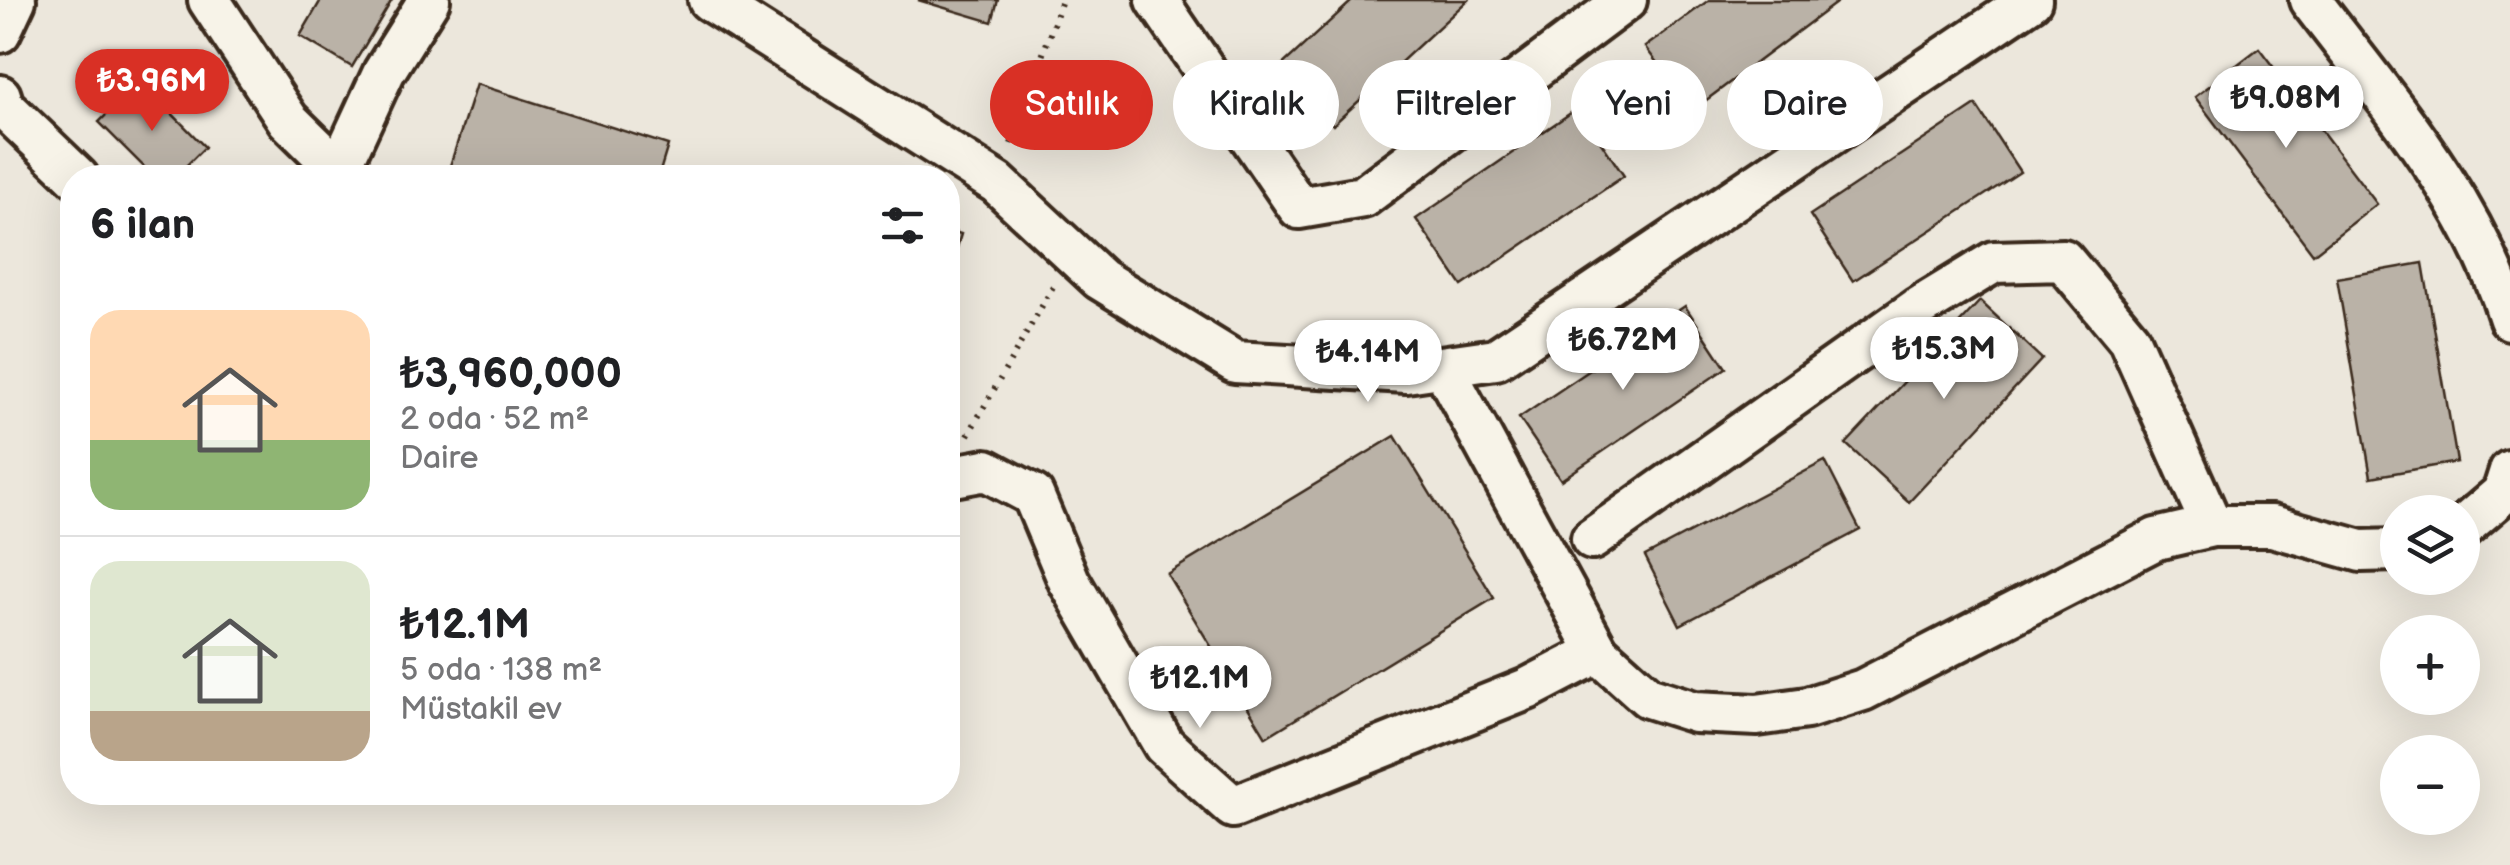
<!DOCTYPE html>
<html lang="tr">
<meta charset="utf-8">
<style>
:root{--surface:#fff;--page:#f6f6f6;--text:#202124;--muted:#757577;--line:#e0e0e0;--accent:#d93025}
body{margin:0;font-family:"Balsamiq Sans",sans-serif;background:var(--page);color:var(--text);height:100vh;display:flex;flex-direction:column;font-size:38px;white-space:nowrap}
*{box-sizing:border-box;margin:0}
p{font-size:32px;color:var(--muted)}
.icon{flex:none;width:55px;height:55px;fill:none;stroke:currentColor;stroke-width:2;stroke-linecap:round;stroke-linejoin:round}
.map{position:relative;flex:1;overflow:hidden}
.panel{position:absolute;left:60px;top:165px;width:900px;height:640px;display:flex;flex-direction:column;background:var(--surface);border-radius:40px;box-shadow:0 10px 40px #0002}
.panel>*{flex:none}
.top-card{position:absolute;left:990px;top:60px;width:950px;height:90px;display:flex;gap:20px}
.fabs{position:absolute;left:2380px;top:495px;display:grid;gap:20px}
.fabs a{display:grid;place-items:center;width:100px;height:100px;border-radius:50%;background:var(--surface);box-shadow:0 10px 40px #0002;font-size:50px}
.price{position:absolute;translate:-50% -85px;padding:0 22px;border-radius:35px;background:#fff;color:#222;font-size:32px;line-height:65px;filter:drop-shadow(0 2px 5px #0008)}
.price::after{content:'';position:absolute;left:50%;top:60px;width:30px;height:22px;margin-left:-15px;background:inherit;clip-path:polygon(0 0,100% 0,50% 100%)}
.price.current{background:var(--accent);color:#fff}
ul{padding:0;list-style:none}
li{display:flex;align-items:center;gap:30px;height:250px;padding:0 30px}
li+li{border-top:2px solid var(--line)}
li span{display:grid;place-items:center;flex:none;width:280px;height:200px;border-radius:30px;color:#555}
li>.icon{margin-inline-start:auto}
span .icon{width:120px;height:120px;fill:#fffc;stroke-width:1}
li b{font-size:42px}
h2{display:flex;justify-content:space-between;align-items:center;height:120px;padding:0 30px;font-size:42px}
.pill{padding:0 35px;border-radius:45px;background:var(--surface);box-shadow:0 10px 40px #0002;font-size:35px;line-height:90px}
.pill.current{background:var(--accent);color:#fff}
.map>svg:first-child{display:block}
</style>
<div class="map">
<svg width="2510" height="865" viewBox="0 0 2510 865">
<rect width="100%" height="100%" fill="#ece7dc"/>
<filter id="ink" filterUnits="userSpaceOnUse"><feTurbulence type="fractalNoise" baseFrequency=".01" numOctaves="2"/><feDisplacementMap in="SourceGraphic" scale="20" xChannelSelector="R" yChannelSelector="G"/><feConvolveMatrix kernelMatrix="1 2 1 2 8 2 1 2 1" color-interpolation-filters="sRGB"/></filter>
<g filter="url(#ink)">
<g fill="#bab2a7" stroke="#3b2a1e" stroke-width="2.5">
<path d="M321,0h71l-40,67 -52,-31z"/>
<path d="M918,0h80l-6,22z"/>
<path d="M1353,0h115l-135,125 -53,-58z"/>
<path d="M1709,0h131l-147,110 -48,-63z"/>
<path d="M2259,48l118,156 -64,50 -118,-157z"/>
<path d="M140,81l65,66 -31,31h-19l-56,-56z"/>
<path d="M476,84l192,61 -10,33h-183l-26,-9z"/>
<path d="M1976,105l44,67 -167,109 -43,-66z"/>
<path d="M1578,108l46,68 -162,110 -46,-67z"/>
<path d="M948,230l13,4 -13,44z"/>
<path d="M2423,263l34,199 -86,15 -34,-199z"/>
<path d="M1980,301l62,58 -133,143 -63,-58z"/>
<path d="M1685,306l41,62 -165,112 -42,-62z"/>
<path d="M1395,436l99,162 -228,139 -99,-163z"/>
<path d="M1825,461l35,69 -180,95 -35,-69z"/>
</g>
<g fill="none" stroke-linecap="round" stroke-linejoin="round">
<g stroke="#3b2a1e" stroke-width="48">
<g id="minor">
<path d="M209,0l79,120 51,50"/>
<path d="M709,0l288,183 103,96 135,83 171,10 90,-13 535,-359"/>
<path d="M1157,0l142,208 64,-11 263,-197"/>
<path d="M2310,0c76,100 162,197 200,319"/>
<path d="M0,32l15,-32"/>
<path d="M0,96l3,10 75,72"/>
<path d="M335,178l49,-106 45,-72"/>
<path d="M1443,367l155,285 50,45 47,15 62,3 50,-7 56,-18 293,-151 56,-13h60l89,25 37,-1"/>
<path d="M948,477l38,-7 47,25 36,86 95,164 69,62 294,-118 71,-37"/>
<path d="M2462,528l41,-35 7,-22"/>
<path d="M1592,539l325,-230 77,-47 69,-2 66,79 83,187"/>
</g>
</g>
<g stroke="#3b2a1e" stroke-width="6" stroke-dasharray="2.5 8" stroke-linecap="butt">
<path d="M1011,144l51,-144"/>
<path d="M968,435l86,-150"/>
</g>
<use href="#minor" stroke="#f7f3e8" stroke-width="40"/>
</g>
</g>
</svg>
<div class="fabs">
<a><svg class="icon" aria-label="layers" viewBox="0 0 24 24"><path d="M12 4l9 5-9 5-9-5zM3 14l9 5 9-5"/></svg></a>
<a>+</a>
<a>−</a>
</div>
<b class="price current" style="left:152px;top:134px">₺3.96M</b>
<b class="price" style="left:2286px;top:151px">₺9.08M</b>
<b class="price" style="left:1623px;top:393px">₺6.72M</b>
<b class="price" style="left:1944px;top:402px">₺15.3M</b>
<b class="price" style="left:1368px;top:405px">₺4.14M</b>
<b class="price" style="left:1200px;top:731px">₺12.1M</b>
<div class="top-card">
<a class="pill current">Satılık</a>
<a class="pill">Kiralık</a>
<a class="pill">Filtreler</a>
<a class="pill">Yeni</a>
<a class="pill">Daire</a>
</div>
<section class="panel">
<h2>6 ilan<svg class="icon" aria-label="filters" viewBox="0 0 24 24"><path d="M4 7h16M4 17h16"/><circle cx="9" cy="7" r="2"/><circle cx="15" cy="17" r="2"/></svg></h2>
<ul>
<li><span style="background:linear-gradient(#ffd9b3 65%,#8fb573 0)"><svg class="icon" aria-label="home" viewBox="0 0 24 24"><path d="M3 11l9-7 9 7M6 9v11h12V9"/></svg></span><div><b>₺3,960,000</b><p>2 oda · 52 m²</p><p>Daire</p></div></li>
<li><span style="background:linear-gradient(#dfe7d0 75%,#b9a48a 0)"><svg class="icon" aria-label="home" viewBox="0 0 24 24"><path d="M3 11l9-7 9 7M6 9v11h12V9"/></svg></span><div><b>₺12.1M</b><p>5 oda · 138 m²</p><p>Müstakil ev</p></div></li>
</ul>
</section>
</div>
